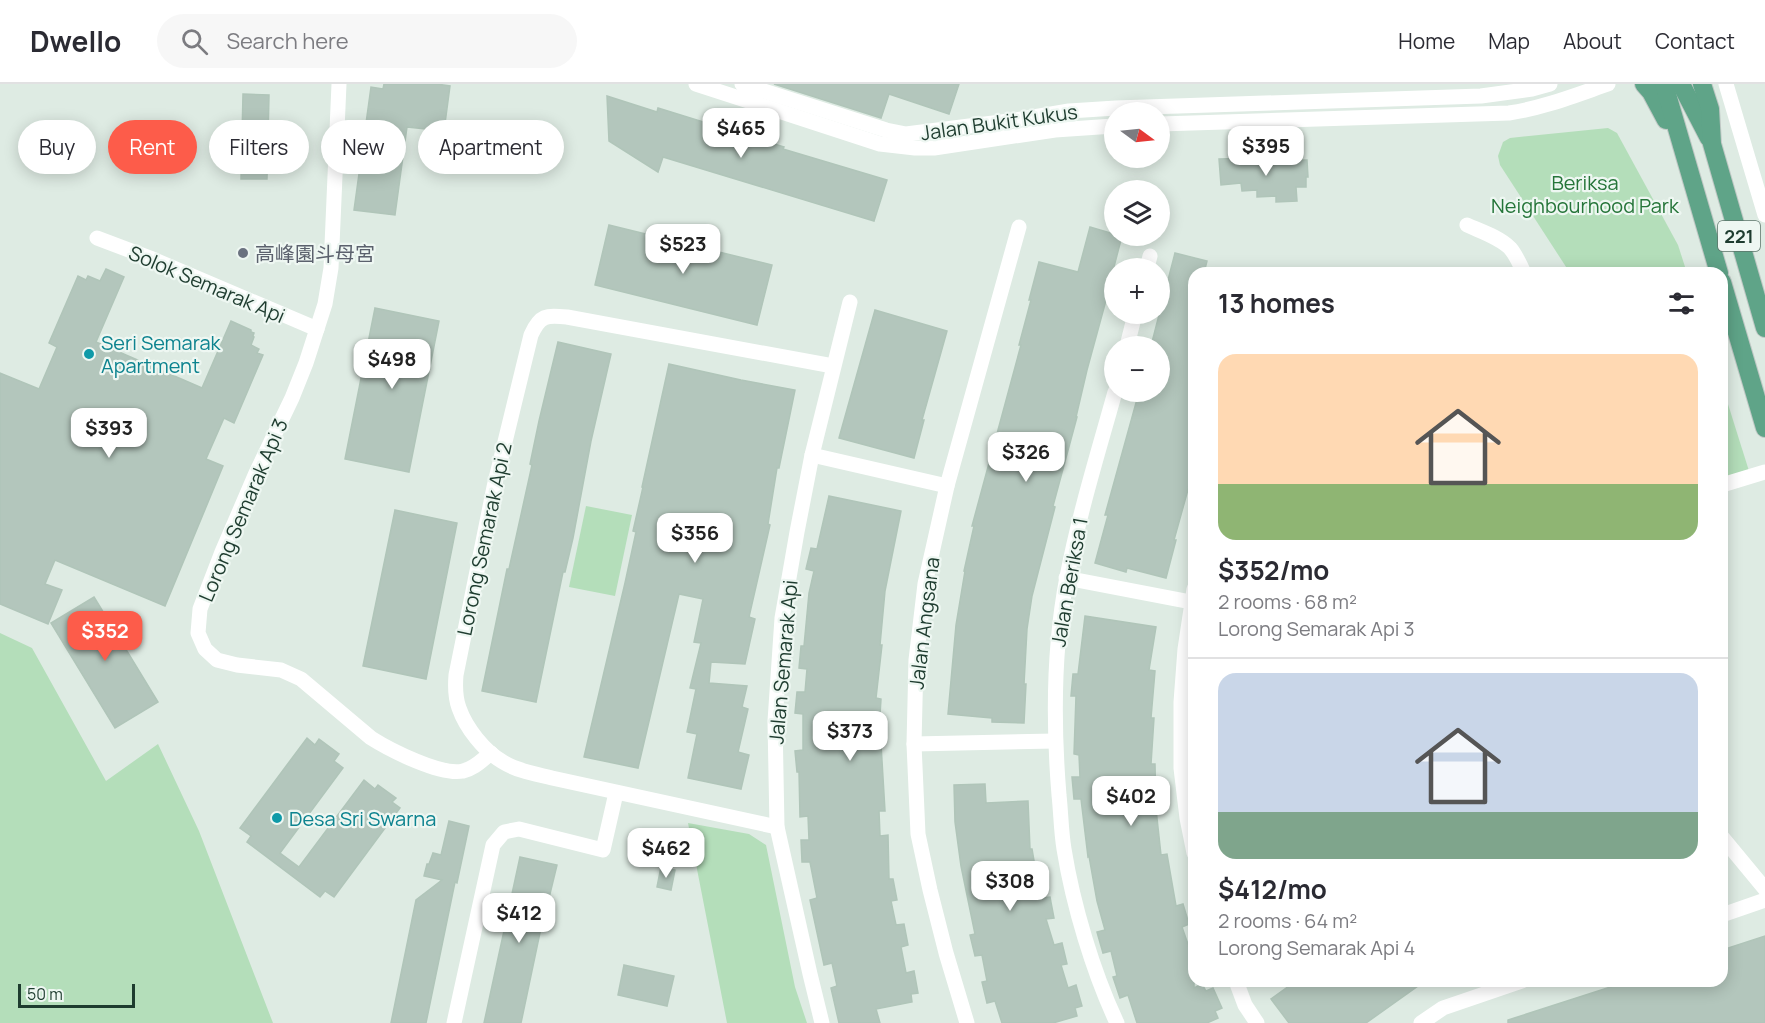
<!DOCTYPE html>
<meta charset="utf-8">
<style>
:root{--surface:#fff;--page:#f7f7f7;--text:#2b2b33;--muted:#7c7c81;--line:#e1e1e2;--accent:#fd5c4a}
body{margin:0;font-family:Manrope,"Noto Sans SC",sans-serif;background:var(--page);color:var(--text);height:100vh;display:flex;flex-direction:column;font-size:22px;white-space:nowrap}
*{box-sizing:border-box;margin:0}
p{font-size:20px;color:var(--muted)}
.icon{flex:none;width:33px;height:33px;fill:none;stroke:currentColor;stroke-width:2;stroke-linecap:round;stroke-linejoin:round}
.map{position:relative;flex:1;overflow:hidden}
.details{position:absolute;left:1188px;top:183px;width:540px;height:720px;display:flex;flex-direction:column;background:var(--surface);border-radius:18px;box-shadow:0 3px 15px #0003}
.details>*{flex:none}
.banner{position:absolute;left:18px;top:36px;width:570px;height:54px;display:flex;gap:12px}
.needle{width:39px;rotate:105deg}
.tools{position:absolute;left:1104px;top:18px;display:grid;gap:12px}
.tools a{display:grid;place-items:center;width:66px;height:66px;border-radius:50%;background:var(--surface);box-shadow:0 3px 15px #0003;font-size:30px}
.scale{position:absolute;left:18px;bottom:15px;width:117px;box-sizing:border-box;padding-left:6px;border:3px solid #1e3c2f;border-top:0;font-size:16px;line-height:21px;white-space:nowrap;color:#1e3c2f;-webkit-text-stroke:4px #eef7f2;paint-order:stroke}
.price{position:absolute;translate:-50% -51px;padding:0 14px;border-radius:12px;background:#fff;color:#222;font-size:20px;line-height:39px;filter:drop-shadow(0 2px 3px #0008)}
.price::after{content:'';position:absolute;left:50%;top:36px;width:18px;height:14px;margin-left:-9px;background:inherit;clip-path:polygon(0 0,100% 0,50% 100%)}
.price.current{background:var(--accent);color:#fff}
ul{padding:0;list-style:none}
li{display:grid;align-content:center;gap:12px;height:318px;padding:0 30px}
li+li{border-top:2px solid var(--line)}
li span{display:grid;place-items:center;height:186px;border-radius:18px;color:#555}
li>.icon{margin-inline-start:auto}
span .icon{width:108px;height:108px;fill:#fffc;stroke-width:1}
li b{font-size:26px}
h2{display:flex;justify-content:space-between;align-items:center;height:72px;padding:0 30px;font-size:26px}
.chip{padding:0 21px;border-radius:27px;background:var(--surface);box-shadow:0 3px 15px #0003;font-size:21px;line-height:54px}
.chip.current{background:var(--accent);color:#fff}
header{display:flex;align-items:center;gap:36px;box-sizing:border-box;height:84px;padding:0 30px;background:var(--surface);border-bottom:2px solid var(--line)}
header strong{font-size:28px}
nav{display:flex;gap:33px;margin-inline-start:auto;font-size:21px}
.search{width:420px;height:54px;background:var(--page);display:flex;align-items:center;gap:15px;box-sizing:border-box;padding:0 21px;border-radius:33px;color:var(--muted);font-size:22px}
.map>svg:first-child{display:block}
</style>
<header>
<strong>Dwello</strong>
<div class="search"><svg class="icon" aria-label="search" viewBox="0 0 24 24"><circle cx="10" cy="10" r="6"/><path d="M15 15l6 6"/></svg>Search here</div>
<nav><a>Home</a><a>Map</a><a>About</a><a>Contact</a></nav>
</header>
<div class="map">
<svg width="1765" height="939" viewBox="0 0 1765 939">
<rect width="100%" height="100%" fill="#deebe3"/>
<g fill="#b4deba">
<path d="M1608,44l9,5 61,112 9,28h-117l-70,-108 -2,-9 5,-14 7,-4z"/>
<path d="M1722,301l27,86 -27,8z"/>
<path d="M586,422l46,9 -17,81 -46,-9z"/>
<path d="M0,549l32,15 74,133 52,-37 41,87 74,192h-273z"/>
<path d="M688,739l61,11 17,11 29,142 12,36h-80z"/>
</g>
<g fill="#b3c6bc" stroke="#b0c5b9" stroke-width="1.5">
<path d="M384,0h53l13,2 -6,45 -37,-4 -12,88 -41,-5 17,-123 12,2z"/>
<path d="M774,0h185l-10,30 -60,-20 -8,24z"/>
<path d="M243,10l26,1 -2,84h-26z"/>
<path d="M607,12l50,16 1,-4 126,39 -1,2 104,31 -13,41 -211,-64 -5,15 -49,-31z"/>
<path d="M1250,74v3l57,-1 1,17h-2v10h-10l1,14 -21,1v-6l-19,1v-7l-15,1 -1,-8 -20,2 -2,-26z"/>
<path d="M609,141l163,40 -15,60 -162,-40z"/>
<path d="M1090,143l24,7v2h8l-12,46h1l-24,88 -11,47h1l-24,89 2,1 -23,89 -5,33 -3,55h2l-2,39 -32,-1v-4l-44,-4 8,-89 9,-54h-1l10,-45h-2l49,-181h-2l12,-45h-2l10,-38 39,10z"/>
<path d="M1175,169l32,8 -3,12h-10v195l-20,72h2l-10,38 -39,-10 -1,4 -31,-9 13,-48h-3l34,-123h21v-46h-9z"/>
<path d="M106,185l18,8 -28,65 106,46 29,-67 20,9v2l3,1 -1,3 1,1 -3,8 8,4 -2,4 6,2 -29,68 -10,-5 -18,41 17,7 -58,140 -110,-46 -10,24 17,6 -14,34 -48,-20v-231l39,16 18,-42 -8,-4 29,-67 8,4 2,-4 12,5z"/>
<path d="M375,224l64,13 -30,151 -64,-13z"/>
<path d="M875,226l72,21 -25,89h2l-10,38 -75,-20z"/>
<path d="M558,258l53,12 -20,87 -18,97 -8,34h-2l-27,130 -54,-11 25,-122h2l23,-104 -2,-1 9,-43z"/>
<path d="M669,280l72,16 54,10 -16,78h-2l-9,56 2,1 -21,92 6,2 -10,45 -34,-2 -2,21 38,3 -5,21 6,2 -10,43 11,3 -8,34 -53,-11 9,-44 -10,-2 9,-43 -6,-1 11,-45 -7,-1 9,-43 -24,-5 -41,174 -54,-11 41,-174 11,-51 -3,-1 10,-44h-1z"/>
<path d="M829,412l72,15 -16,80 -5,54h2l-6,53 5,1 -3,46 3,-1 4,67h-6l1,25 8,-1 1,44h4l4,21 -6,1 5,24 8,-1 4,21 -7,2 5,26 8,-2 4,22 -7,1 1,8 -36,7 4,14h-41l-8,-35 6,-2 -5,-23 -8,2 -14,-65 7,-2 -7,-36h-8l-1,-22h8l-1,-24 -8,1 -1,-45h-2l-2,-21 8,-1v-36l-8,-1 2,-21h8l2,-23 -8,-1 2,-22h3l5,-53 5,-22 -8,-2 5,-21 6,1z"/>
<path d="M395,426l62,13 -31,156 -63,-13z"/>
<path d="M94,513l64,105 -43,26 -64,-105z"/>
<path d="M1085,532l71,11 -7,43 6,1 -4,47h3l-3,46h4l1,45 5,46 6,-1 9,52 7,-2 6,20 -7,3 8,23 4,-1v39l8,-4 4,7 7,-3 9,20 -7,3 3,7 -11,5h-70l-9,-28 -8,3 -7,-21 4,-1 -6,-25 -8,2 -6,-21 8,-2 -8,-29 -8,-45 -1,1 -7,-58h-7l-2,-22h8l-1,-22 -5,-1 2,-58h-5l2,-22h5z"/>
<path d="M307,654l8,7 4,-6 20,15 -5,7 9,7 -63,85 19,14 65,-87 11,9 3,-4 18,13 -4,4 8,6 -66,89 -9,-6 -5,6 -73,-55 4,-6 -11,-8z"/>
<path d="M985,700l1,19 42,-2 2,48h2l7,41h1l2,8 8,-1 4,21 -8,1 8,26 8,-2 5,21 -6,1 7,23 8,-3 6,21 -7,2 2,8 -24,7h-51l-7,-22 -8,2 -5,-21 5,-1 -5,-26 -7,1 -5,-21 5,-1 -14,-68 -6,-44 -1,-37z"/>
<path d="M449,737l20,5 -12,57 -2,-1 -29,141h-35l25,-123 26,-20 -18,-4 3,-12h2l4,-11 8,2z"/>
<path d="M520,773l37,8 -9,37 -30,-6 23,32 -20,95h-37z"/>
<path d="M661,783l14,3 -4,20 -14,-3z"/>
<path d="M1765,852v87h-257v-3l121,-39h93v-31z"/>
<path d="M624,881l50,11 -7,30 -49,-11z"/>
<path d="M1296,897h129l-59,42h-77l-18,-24z"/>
</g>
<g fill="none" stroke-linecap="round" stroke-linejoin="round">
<g stroke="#c0c8c5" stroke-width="20">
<g id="primary">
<path d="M1644,0l7,8 15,28"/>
<path d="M1664,0l55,189"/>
<path d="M1681,0l28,54"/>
<path d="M1702,0l8,25 2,35 53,184"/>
<path d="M1722,198l43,146"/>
</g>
</g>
<g stroke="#fff" stroke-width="15">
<path d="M339,0l-8,184 -6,36 -19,59 -14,35 -36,75 -34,79 -22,57 -2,24 7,16 12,11 20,5 44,5 20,9 70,59c19,12 70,38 92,33 11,-2 19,-11 28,-18"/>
<path d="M696,0l184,60 35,4h19l121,-18 59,-4"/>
<path d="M742,0l144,46 20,4 103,-13 60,-10 47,-3 365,-12 51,-7 18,-5"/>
<path d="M1726,0l39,131"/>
<path d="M1160,40l349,-11c34,-5 67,-18 99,-29"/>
<path d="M1467,141c13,6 32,12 43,23 6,7 10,16 14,25"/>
<path d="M97,154l53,20 167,71"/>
<path d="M1147,184l3,-12"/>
<path d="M1127,262l8,-32"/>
<path d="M1115,308c-17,61 -36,122 -48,185 -14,72 -14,145 -8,218 2,18 2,36 5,54 9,56 29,123 53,174"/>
<path d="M812,371l135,31"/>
<path d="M1722,401l43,-13"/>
<path d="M1066,494l125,24"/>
<path d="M1194,505l-9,60 -4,53v66l6,50 7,35"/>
<path d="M914,660l141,-3"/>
<path d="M777,743l-225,-49c-16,-4 -35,-7 -49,-16 -19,-11 -37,-34 -44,-54 -4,-11 -4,-21 -3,-33l38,-188 37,-152c9,-20 15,-20 36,-18l266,49"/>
<path d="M1722,753l43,52"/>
<path d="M1722,831l43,-15"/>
<path d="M1236,897l9,24 12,18"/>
<path d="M454,939l39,-178 11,-13 15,-3 84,21 13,-57"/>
<path d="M822,939l-12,-49 -33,-147 -2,-106 7,-103 15,-86 15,-77 38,-153"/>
<path d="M967,939l-21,-70 -16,-63 -12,-56 -4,-90 2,-84 9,-76 22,-98 72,-259"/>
<path d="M1421,939l22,-15 79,-27"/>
</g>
<use href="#primary" stroke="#5fa488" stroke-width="18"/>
</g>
<circle fill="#6b7280" stroke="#eef7f2" stroke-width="2" cx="243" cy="169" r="6"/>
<g fill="#0f9aa8" stroke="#eef7f2" stroke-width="2">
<circle cx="89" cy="270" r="6"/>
<circle cx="277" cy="734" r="6"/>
</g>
<g text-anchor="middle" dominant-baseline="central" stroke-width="4.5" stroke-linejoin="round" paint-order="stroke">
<rect fill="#eef7f2" stroke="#5c746a" stroke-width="1.5" x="1718" y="137" width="42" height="30" rx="4.5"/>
<g font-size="18" font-weight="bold" fill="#1e3c2f">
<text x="1739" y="152">221</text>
</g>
<g font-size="20" fill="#1e3c2f" stroke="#eef7f2">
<text transform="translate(999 38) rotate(-8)">Jalan Bukit Kukus</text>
<text transform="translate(207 200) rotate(23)">Solok Semarak Api</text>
<text transform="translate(243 426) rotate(-67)">Lorong Semarak Api 3</text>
<text transform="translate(484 455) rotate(-78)">Lorong Semarak Api 2</text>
<text transform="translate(1069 498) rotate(-80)">Jalan Beriksa 1</text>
<text transform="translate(924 539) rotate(-83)">Jalan Angsana</text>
<text transform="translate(783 578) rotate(-85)">Jalan Semarak Api</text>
</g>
<g font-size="20" fill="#257539" stroke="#eef7f2">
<text x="1585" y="98">Beriksa<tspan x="1585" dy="23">Neighbourhood Park</tspan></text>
</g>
<g font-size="20" fill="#5b616d" stroke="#eef7f2" text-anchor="start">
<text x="255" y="169">高峰園斗母宮</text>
</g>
<g font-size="20" fill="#0d838f" stroke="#eef7f2" text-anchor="start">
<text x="101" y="258">Seri Semarak<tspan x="101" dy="23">Apartment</tspan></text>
<text x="289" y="734">Desa Sri Swarna</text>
</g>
</g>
</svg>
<div class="tools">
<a><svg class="needle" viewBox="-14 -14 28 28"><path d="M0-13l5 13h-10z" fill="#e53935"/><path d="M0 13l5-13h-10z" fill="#7c7c81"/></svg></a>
<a><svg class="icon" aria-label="layers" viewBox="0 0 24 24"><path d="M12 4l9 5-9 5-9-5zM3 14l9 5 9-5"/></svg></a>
<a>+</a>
<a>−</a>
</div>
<div class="scale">50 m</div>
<b class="price" style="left:741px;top:75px">$465</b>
<b class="price" style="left:1266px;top:93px">$395</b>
<b class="price" style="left:683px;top:191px">$523</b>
<b class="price" style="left:392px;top:306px">$498</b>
<b class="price" style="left:109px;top:375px">$393</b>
<b class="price" style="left:1026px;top:399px">$326</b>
<b class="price" style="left:695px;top:480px">$356</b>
<b class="price current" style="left:105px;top:578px">$352</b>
<b class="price" style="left:850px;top:678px">$373</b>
<b class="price" style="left:1131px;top:743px">$402</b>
<b class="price" style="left:666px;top:795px">$462</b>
<b class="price" style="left:1010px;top:828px">$308</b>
<b class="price" style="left:519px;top:860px">$412</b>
<div class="banner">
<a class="chip">Buy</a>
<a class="chip current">Rent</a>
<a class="chip">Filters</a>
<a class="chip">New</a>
<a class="chip">Apartment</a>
</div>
<section class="details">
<h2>13 homes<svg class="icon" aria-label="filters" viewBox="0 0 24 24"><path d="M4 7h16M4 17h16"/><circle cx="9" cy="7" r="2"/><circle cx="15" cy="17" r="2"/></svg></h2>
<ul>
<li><span style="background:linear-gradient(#ffd9b3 70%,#8fb573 0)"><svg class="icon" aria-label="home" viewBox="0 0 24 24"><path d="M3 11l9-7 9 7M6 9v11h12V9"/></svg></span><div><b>$352/mo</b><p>2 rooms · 68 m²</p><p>Lorong Semarak Api 3</p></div></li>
<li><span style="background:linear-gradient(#c9d6e8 75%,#7fa58c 0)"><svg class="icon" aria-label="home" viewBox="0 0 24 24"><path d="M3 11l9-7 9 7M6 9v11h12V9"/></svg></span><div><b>$412/mo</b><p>2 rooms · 64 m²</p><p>Lorong Semarak Api 4</p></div></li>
</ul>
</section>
</div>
